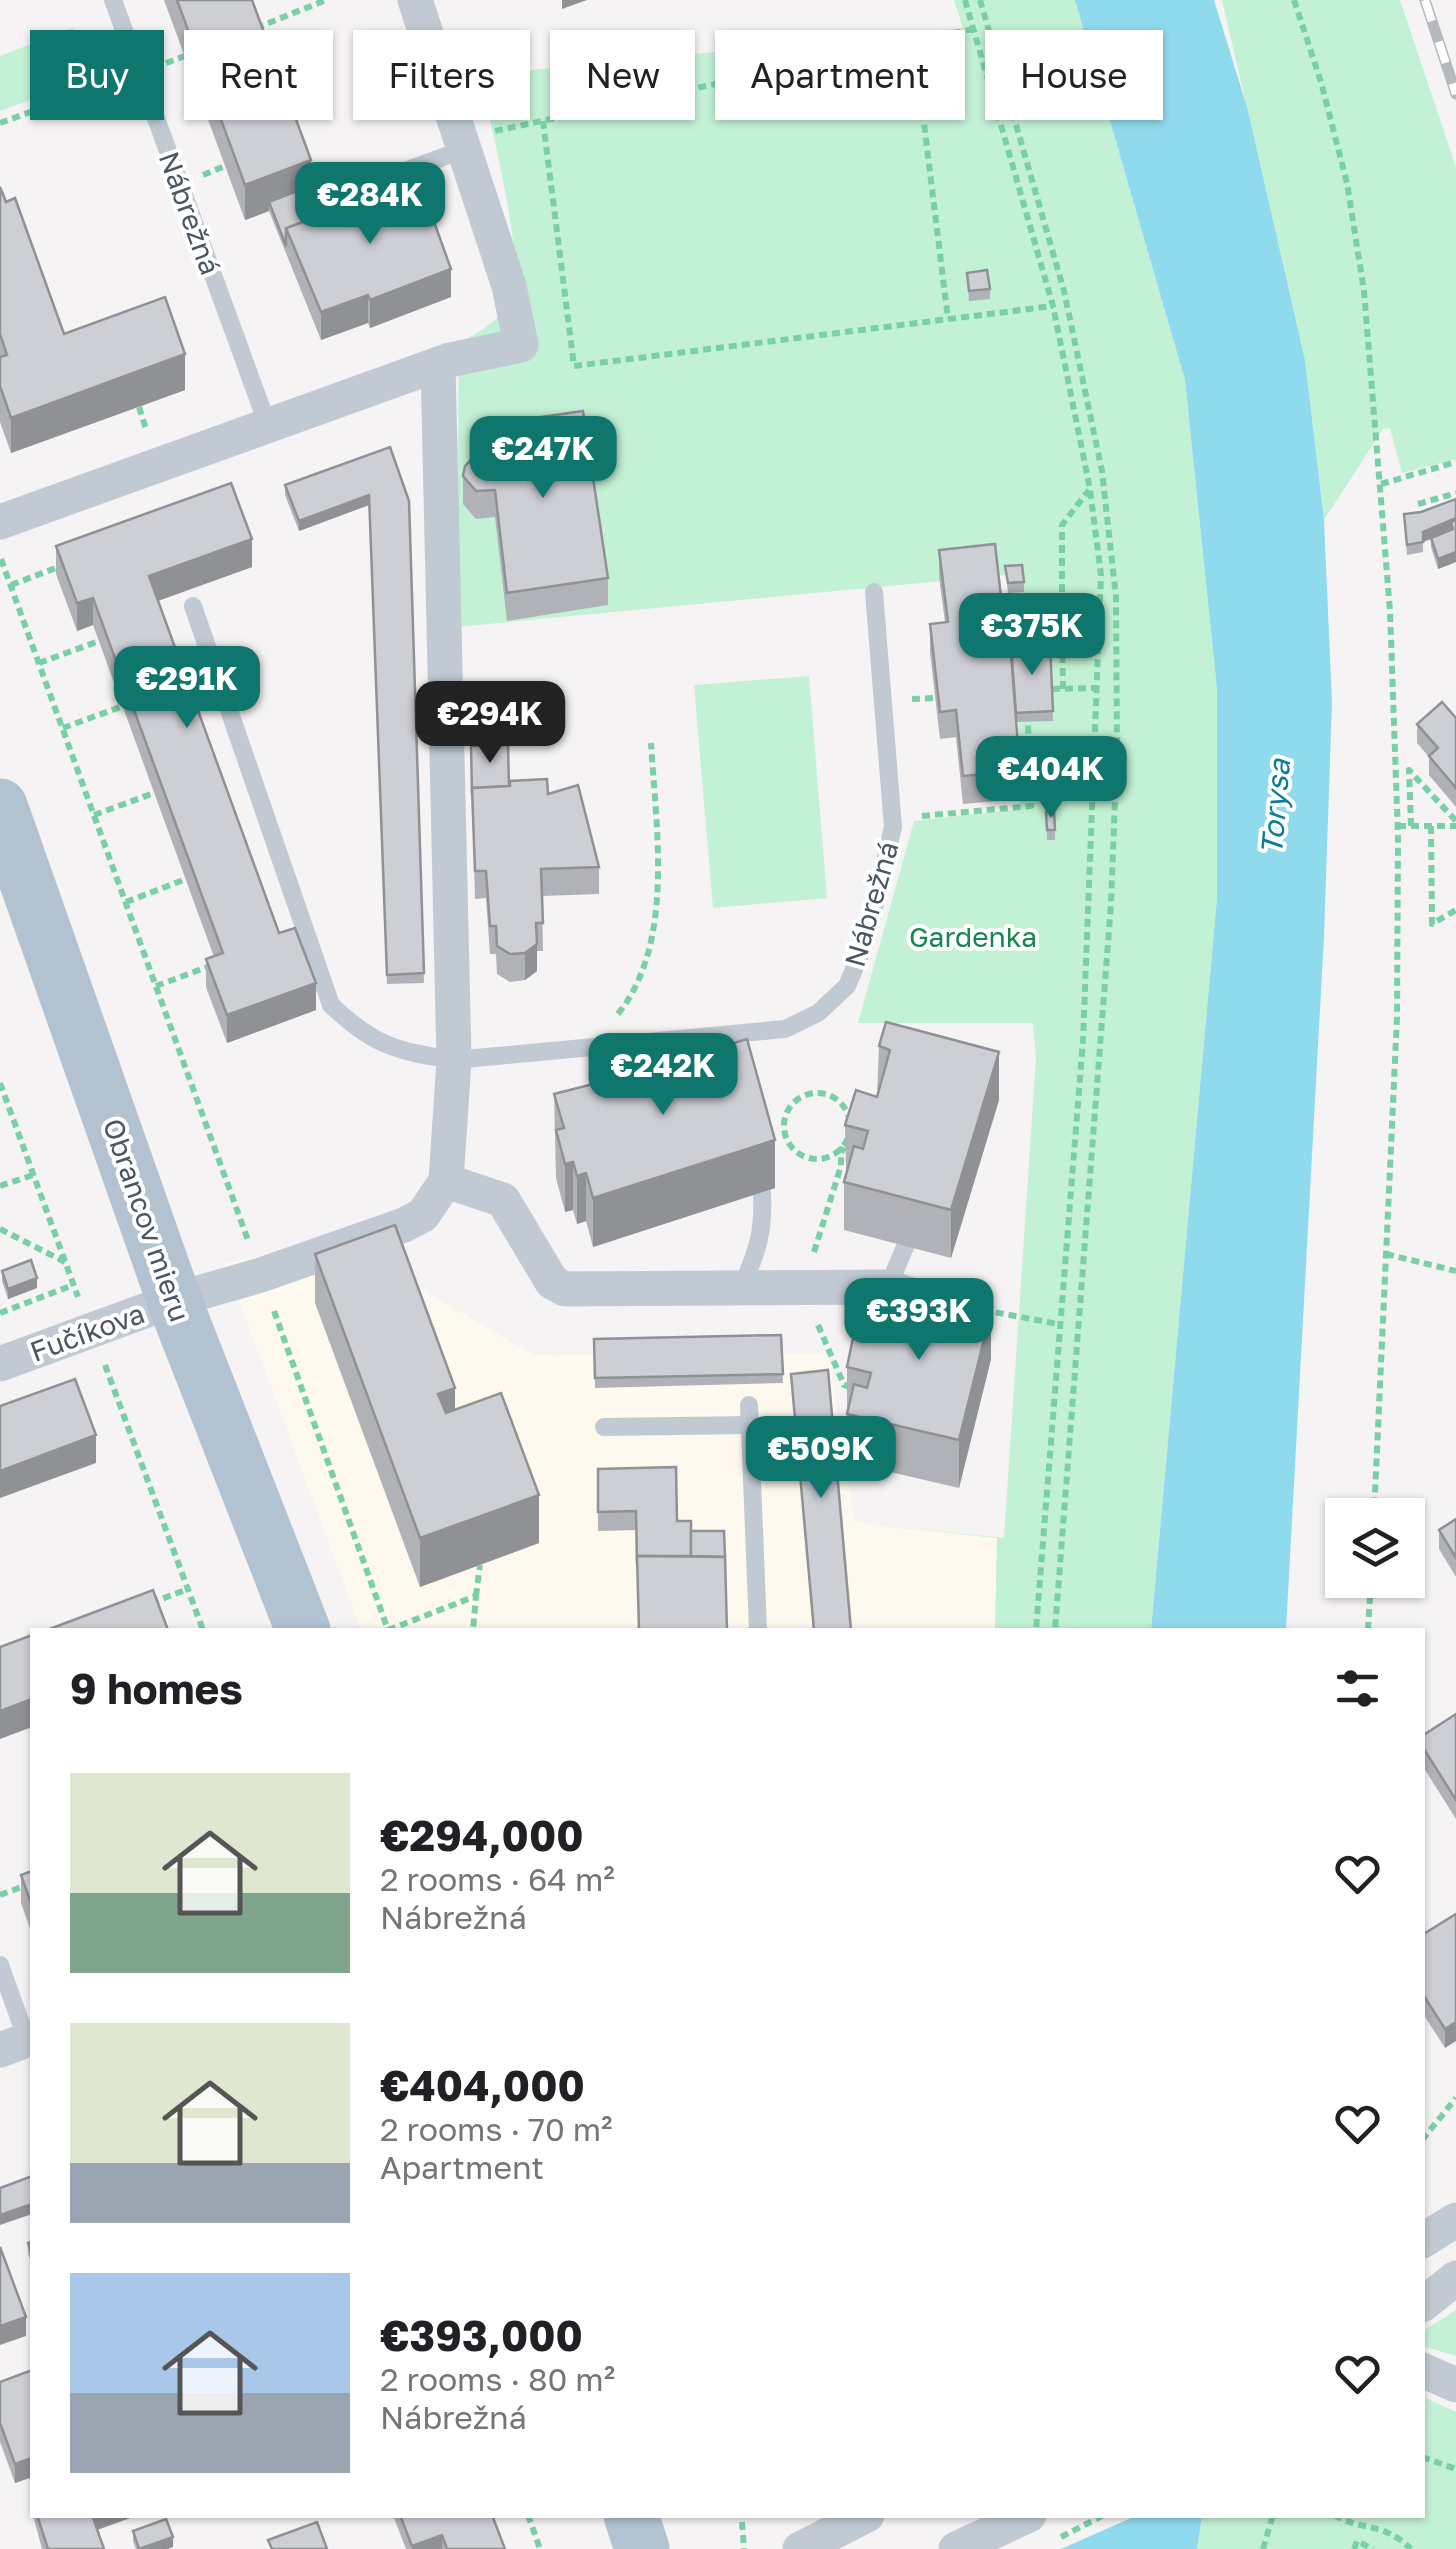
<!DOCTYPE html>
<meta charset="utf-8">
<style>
:root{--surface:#fff;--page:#f2f2f2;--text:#202124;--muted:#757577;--accent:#0f766e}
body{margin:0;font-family:"Golos Text",sans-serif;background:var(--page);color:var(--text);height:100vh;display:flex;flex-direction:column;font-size:38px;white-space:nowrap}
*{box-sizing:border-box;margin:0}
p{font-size:32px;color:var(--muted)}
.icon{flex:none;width:55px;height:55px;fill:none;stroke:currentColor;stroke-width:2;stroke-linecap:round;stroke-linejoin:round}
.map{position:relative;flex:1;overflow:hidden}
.details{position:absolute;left:30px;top:1628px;width:1395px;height:890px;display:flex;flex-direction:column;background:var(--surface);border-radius:0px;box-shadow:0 2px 8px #0004}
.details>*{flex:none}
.top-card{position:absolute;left:30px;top:30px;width:1398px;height:90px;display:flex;gap:20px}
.controls{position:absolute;left:1325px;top:1498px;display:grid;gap:20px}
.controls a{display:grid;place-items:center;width:100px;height:100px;border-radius:0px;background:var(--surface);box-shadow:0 2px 8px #0004;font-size:50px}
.price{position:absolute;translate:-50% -85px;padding:0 22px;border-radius:20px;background:var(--accent);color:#fff;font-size:32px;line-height:65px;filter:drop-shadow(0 2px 5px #0008)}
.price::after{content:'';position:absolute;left:50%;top:60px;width:30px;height:22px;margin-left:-15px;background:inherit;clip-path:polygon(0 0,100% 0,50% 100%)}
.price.on{background:#222;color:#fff}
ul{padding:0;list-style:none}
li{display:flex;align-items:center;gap:30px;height:250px;padding:0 40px}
li span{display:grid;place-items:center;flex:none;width:280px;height:200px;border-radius:0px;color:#555}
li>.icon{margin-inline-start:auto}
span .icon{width:120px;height:120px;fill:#fffc;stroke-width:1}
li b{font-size:42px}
h2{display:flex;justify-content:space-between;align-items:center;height:120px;padding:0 40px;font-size:42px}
.chip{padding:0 35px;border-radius:0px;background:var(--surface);box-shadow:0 2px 8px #0004;font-size:35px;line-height:90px}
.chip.on{background:var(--accent);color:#fff}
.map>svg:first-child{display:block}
</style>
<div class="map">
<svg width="1456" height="2549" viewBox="0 0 1456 2549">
<rect width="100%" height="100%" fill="#f5f3f3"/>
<path fill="#fdf9ef" d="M341,1242l193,113 295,-1 25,168 143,16 -2,92h-634l-136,-367z"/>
<g fill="#c3f1d5">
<path d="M954,0h121l110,380 32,309v209l-66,732h-156l2,-92 -143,-15 150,15 32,-480 -3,-35h-175l56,-202 106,-12 -4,-235 -560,53 3,-284c20,-10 42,-23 52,-45 16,-38 -22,-177 -31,-223l483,-47z"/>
<path d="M1222,0h178l56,167v292l-54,14 -12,-45 -7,1 -59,91 -19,-160z"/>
<path d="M73,28l18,50 -91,33v-55z"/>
<path d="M809,676l18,222 -114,10 -19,-223z"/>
<path d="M1456,2310v46l-33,-10v-15z"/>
<path d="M1423,2397l33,15v137h-259l5,-34h220z"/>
</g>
<g fill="#90daee">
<path d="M1075,0h139l33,107 58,253 19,160 8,183 -8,233 -38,694h-135l66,-732v-209l-32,-309z"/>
<path d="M1138,2515h64l-5,34h-136z"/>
</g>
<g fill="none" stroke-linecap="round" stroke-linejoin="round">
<g stroke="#7ad0a6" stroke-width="6" stroke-dasharray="8 5" stroke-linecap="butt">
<path d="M965,0l88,306 37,183 11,86 -18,465 -47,590"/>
<path d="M980,0l84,291 38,180 14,126 1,150 -6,157 -56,726"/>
<path d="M1294,0l27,82 26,101 17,108 26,320 8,225 -1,181 -23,498"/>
<path d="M256,28l70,-28"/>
<path d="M166,63l19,-7"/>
<path d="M921,99l27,220"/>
<path d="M543,121l31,245 479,-60"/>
<path d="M0,123l116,-42"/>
<path d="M495,131l478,-102"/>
<path d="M203,175l22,-9"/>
<path d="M139,407l7,22"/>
<path d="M1381,484l75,-22"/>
<path d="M1418,504l38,-11"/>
<path d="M1,559l248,684"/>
<path d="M11,585l50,-19"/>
<path d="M1062,618v-93l27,-35"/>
<path d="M1026,654l-4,-55 39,-1"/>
<path d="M39,663l60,-22"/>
<path d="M1052,689l43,-1"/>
<path d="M1063,689l-1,-71c9,-15 24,-13 40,-13"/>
<path d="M912,699l23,-1"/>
<path d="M63,728l60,-22"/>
<path d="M94,815l60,-22"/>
<path d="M922,816l109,-10 -3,-84"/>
<path d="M1398,826h58"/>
<path d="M1411,826l-2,-56 47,51"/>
<path d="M1431,826l1,98 24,-14"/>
<path d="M126,902l60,-23"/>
<path d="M156,986l54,-20"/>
<path d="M618,1014c57,-71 38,-186 33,-271"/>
<path d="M0,1083l78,214"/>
<circle cx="817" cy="1126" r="33"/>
<path d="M0,1186l33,-11"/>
<path d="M0,1229l65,33"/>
<path d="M814,1252l27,-86v-17l9,5"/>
<path d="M1386,1254l70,17"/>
<path d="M983,1310l75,14"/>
<path d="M274,1311l114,319"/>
<path d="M0,1313l73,-28"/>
<path d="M818,1325l26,60 7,2"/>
<path d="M105,1365l98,265"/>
<path d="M476,1596l4,-31"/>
<path d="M151,1603l37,-14"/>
<path d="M388,1630l88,-34 -3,34"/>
<path d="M1368,1630l3,-50"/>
<path d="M0,1895l32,-12"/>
<path d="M1422,2140l34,-42"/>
<path d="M1422,2457l34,12"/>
<path d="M528,2515l12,34"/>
<path d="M1334,2515c30,17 48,6 77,34"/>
<path d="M742,2522l2,27"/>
<path d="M1061,2537l43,-22"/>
<path d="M1263,2549l10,-34"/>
<path d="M1354,2549l3,-8 16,8"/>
</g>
<g stroke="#c1cad2" stroke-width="18">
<path d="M113,0l155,426"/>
<path d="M323,201l142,-52"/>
<path d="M193,606l138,399c43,41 65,46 123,55l331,-31 33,-16 29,-27 20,-48 26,-111 -19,-235"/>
<path d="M888,1287l17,-40"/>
<path d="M741,1289c16,-37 23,-56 21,-96"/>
<path d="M749,1405l9,225"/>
<path d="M604,1427l146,-2"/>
<path d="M0,1965l27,75"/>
</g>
<g stroke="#c1cad2" stroke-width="35">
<path d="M0,522l450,-162 71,-15 -12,-59 -94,-286"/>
<path d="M446,1181l57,19 49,82 13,7 323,-2 35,12 9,9"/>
<path d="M0,1364l174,-64 87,-25 143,-50 19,-10 23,-34 8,-121 -16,-696"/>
<path d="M0,2050l32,-12"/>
<path d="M1422,2241l34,-21"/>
<path d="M1422,2305l34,-27"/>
<path d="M1422,2370l34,15"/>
<path d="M800,2549l67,-34"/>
<path d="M956,2549l73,-34"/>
</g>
<g stroke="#b3c2d1" stroke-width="55">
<path d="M0,806l174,494 129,330"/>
<path d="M631,2515l11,34"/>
</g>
<g stroke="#b5b8bd" stroke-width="11">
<path id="rail" d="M1425,0l31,94"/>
</g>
<use href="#rail" stroke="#fff" stroke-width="8" stroke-dasharray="22" stroke-linecap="butt"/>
</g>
<g fill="#b0b2b7">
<path d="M164,0h88l59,196 -6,2 8,20 138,79 -81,31 -2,-5 -47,17 -52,-129 -24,9z"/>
<path d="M0,187l64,147 121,56 -174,63 -11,-31z"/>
<path d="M967,273l23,16v10l-21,2z"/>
<path d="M486,425l122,153v27l-101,16 -12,-104 -19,2 -13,-15v-28l24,-16z"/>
<path d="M285,485l124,16 15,482 -37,1 -18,-479 -70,26 -14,-36z"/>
<path d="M1456,499v63l-18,7 -7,-22v-8l-8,3v10l-16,3 -3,-41 17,-2z"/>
<path d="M56,546l196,21 -94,34 121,332 37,77 -89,33 -21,-56v-28l8,-2 -121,-332 -16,6 -21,-57z"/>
<path d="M939,550l64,65 8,31 39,-2 3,77 -37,1 4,49v28l-57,5 -7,-67 -16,2 -10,-87v-28l15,-2 -6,-45z"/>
<path d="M1005,566l19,16v10l-16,1z"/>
<path d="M1456,718v89l-27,-32v-18l-12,-14v-19z"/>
<path d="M471,746l38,40 39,8 51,73v27l-57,2 1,55h-6v20l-12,9 -15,2 -13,-8 -1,-20h-6l-4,-56 -11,1z"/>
<path d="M1046,812h8l1,28h-8z"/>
<path d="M886,1022l113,78 -48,158 -107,-28v-48l2,-9 -1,-48 32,-28 2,-51z"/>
<path d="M598,1069l36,4 141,115 -182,59 -7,-26 -9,3 -4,-14 -8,2 -9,-34 -2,-84 44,-12z"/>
<path d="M315,1254l140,156 84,133 -119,44 -105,-284z"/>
<path d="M2,1271l35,17 -29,11 -6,-18z"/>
<path d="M878,1285l113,74 -32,129 -112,-26v-95l26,-29v-34z"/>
<path d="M781,1335l2,48 -188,5 -1,-49z"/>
<path d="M791,1374l60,256h-38z"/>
<path d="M676,1467l-40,63 -38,1v-62z"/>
<path d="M1456,1519v58l-17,-28v-19z"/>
<path d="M1456,1714v105l-34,-54v-29z"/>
<path d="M32,1871v63l-11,-31v-28z"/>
<path d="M1456,1914l-11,134 -23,-36v-77z"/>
<path d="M32,2241v25l-4,-13v-10z"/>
<path d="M32,2370v107l-17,6 -15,-41v-60z"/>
<path d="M33,2515h97v3l-33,12 7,19h-62z"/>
<path d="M393,2515h99l13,34h-99z"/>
<path d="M133,2531l40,16 -6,2h-31l-3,-8z"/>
</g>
<g fill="#909195">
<path d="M562,0h25l-25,9z"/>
<path d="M311,160v36l-39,14 -3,-8v9l-24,9v-35z"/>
<path d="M451,269v28l-81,31v-28z"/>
<path d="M368,295v28l-47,17v-28z"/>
<path d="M185,354v36l-174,63v-35z"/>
<path d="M369,495v10l-70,26v-10z"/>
<path d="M1456,518v10l-5,-6v8l-28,12v-10z"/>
<path d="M252,539v28l-103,37v-28z"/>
<path d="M1456,552v10l-18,7v-10z"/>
<path d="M93,598v27l-16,6v-28z"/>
<path d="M537,944v27l-12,9v-27z"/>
<path d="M316,983v27l-89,33v-28z"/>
<path d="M999,1052v48l-48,158v-48z"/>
<path d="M775,1140v48l-182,59v-49z"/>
<path d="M573,1162v48l-8,2v-48z"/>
<path d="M586,1173v48l-9,3v-48z"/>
<path d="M37,1278v10l-29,11v-10z"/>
<path d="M991,1311v48l-32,129v-48z"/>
<path d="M455,1388v48l-17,-42z"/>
<path d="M96,1435v28l-96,35v-27z"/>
<path d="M539,1495v48l-119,44v-49z"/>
<path d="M32,1699v28l-32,12v-28z"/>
<path d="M1456,2022v19l-11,7v-19z"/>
<path d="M32,2204v10l-32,11v-10z"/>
<path d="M26,2317v19l-26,9v-19z"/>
<path d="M32,2458v19l-17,6v-19z"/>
<path d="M91,2515h39v3l-39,14z"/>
<path d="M442,2535v14h-30v-3z"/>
<path d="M173,2537v10l-6,2h-24z"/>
</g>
<g fill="#cdcfd5" stroke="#909195" stroke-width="2.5">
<path d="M177,0h75l59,160 -66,25z"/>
<path d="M419,180l32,89 -81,31 -2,-5 -47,17 -35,-84z"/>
<path d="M0,187l6,15 9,-4 49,136 101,-37 20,57 -174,64 -11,-32v-29l7,-2 -7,-21z"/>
<path d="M302,189l11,29 -27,10v18l-17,-44z"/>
<path d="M987,270l3,19 -21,2 -2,-18z"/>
<path d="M583,411l25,167 -101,15 -12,-103 -19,1 -13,-15 2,-10 6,-6 10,-2 10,4 -5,-37z"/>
<path d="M390,447l19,54 15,472 -37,2 -18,-480 -70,26 -14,-36z"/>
<path d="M231,483l21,56 -103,37 130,357 16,-5 21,55 -89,32 -21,-56 17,-6 -37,-101 -93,-254 -16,5 -21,-57z"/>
<path d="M1456,499v19l-33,14v10l-16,3 -3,-31 17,-2z"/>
<path d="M1456,520v32l-18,7 -7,-21 22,-9 -2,-7z"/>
<path d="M995,544l8,71h5l12,156 -57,5 -7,-66 -16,2 -10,-88 18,-2 -9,-72z"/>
<path d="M1022,565l2,17 -16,1 -3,-17z"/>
<path d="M1050,644l3,67 -37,2 -5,-67z"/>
<path d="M1442,702l14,16v70l-27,-32 9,-8 -21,-24z"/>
<path d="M508,745l1,41 -37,2v6l-1,-48z"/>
<path d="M547,779l1,15 30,-9 21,82 -58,2 2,54h-7l1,21 -12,9 -15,1 -13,-8 -1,-20h-6l-4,-55h-11l-3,-83 38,-2v-5z"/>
<path d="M1046,812h8l1,18h-8z"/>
<path d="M886,1022l113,30 -48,158 -107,-28 10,-36 9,3 5,-18 -23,-6 11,-35 21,7 13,-47 -11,-4z"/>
<path d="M747,1039l28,101 -182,58 -7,-25 -9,3 -4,-14 -8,2 -9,-34 8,-2 -10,-34 47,-12 -3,-13 16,-4 17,-5 3,13z"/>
<path d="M395,1225l60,163 -17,6 8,19 55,-20 38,102 -119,43 -105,-284z"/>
<path d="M31,1260l6,18 -29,11 -6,-18z"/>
<path d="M878,1285l113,26 -32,129 -112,-26 7,-30 13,4 4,-15 -24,-6 7,-34 24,6 7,-32 -12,-3z"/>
<path d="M781,1335l2,39 -188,4 -1,-39z"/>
<path d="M828,1370l23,260h-37l-23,-256z"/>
<path d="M75,1379l21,56 -96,36v-65z"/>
<path d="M676,1467l1,54h14v35h-54v8l-1,-53 -38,1v-43z"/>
<path d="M1456,1519v39l-17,-28z"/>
<path d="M691,1531h33l1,26 -34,-1z"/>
<path d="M637,1556l88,1 2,73h-88z"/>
<path d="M153,1590l15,40h-121z"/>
<path d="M32,1635v64l-32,12v-64z"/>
<path d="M1456,1714v86l-34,-54v-10z"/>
<path d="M32,1871v35l-11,-31z"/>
<path d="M1456,1914v108l-11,7 -23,-36v-58z"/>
<path d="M32,2176v28l-32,11v-27z"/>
<path d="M32,2241v15l-4,-13z"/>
<path d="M0,2247l26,70 -26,9z"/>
<path d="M32,2370v88l-17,6 -15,-41v-41z"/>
<path d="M37,2515h55l12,34h-56z"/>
<path d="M400,2515h92l13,34h-58l-5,-14 -30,11z"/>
<path d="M166,2519l7,18 -34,12 -6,-18z"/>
<path d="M317,2522l10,27h-55l-4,-9z"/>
</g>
<g text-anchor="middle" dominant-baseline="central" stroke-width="8" stroke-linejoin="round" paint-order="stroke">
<g font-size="28" fill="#4a5661" stroke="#fff">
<text transform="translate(190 213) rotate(70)">Nábrežná</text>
<text transform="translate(871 904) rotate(-74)">Nábrežná</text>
<text transform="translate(147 1220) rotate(71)">Obrancov mieru</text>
<text transform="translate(87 1332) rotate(-20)">Fučíkova</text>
</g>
<g font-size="28" fill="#17864f" stroke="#fff">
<text x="973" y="936">Gardenka</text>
</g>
<g font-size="30" font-style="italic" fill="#0c7c9b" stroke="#fff">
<text transform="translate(1275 807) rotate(-85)">Torysa</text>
</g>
</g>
</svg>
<div class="controls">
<a><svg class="icon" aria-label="layers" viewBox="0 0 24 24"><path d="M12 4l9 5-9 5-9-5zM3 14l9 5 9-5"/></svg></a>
</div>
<b class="price" style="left:370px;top:247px">€284K</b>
<b class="price" style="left:543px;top:501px">€247K</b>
<b class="price" style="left:1032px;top:678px">€375K</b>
<b class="price" style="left:187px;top:731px">€291K</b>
<b class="price on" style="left:490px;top:766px">€294K</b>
<b class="price" style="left:1051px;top:821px">€404K</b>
<b class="price" style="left:663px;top:1118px">€242K</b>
<b class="price" style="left:919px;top:1363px">€393K</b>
<b class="price" style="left:821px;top:1501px">€509K</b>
<div class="top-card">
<a class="chip on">Buy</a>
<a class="chip">Rent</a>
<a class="chip">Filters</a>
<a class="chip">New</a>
<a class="chip">Apartment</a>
<a class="chip">House</a>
</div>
<section class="details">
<h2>9 homes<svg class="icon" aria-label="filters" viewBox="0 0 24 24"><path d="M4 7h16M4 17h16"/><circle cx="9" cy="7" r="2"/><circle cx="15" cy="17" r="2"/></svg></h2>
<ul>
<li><span style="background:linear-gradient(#dfe7d0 60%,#7fa58c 0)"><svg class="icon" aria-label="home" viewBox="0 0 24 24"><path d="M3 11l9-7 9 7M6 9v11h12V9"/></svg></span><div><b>€294,000</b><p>2 rooms · 64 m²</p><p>Nábrežná</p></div><svg class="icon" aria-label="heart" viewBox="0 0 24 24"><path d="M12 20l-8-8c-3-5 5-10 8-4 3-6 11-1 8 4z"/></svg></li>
<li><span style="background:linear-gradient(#dfe7d0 70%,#9aa5b1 0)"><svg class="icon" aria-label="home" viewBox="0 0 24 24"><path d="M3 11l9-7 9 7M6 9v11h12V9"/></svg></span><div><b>€404,000</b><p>2 rooms · 70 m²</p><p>Apartment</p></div><svg class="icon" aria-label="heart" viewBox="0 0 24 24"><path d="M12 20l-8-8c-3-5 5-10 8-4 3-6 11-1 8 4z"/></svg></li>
<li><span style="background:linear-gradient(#a9c7e8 60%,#9aa5b1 0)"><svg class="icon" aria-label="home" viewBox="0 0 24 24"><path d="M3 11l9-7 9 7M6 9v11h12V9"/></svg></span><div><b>€393,000</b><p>2 rooms · 80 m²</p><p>Nábrežná</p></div><svg class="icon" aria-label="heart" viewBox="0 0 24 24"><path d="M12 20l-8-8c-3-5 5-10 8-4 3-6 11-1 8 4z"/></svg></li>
</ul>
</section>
</div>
